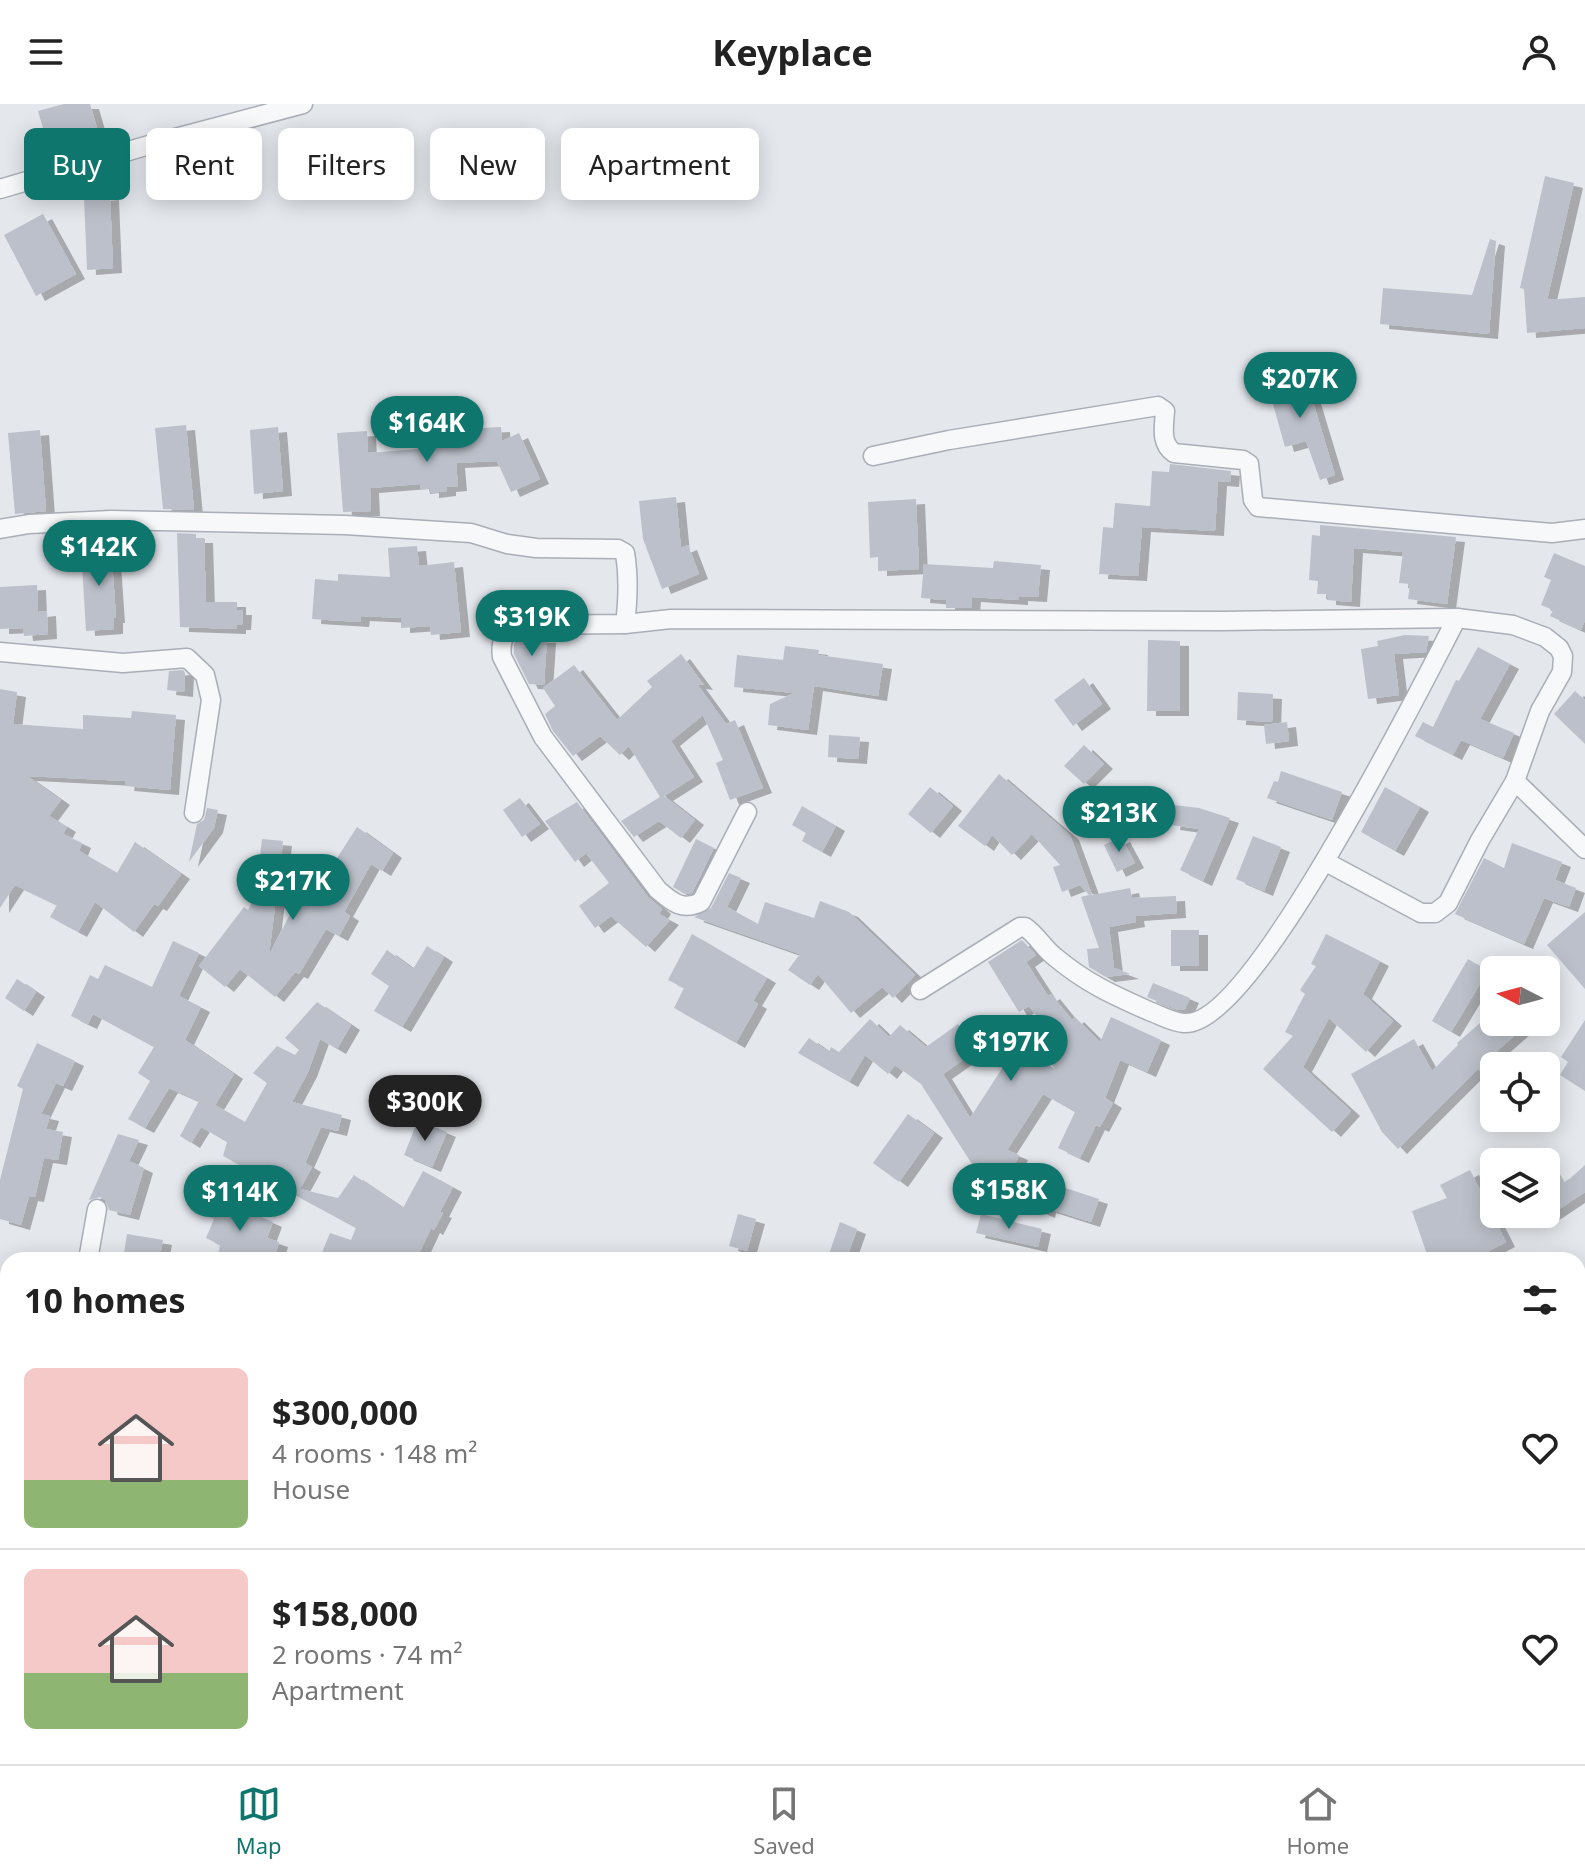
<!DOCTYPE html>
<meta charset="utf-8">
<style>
:root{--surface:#fff;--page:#f2f2f2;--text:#222;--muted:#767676;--line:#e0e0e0;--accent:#0f766e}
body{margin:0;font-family:"Noto Sans",sans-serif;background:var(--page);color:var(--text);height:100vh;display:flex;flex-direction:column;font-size:30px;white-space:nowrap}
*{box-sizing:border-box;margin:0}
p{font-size:26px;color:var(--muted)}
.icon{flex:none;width:44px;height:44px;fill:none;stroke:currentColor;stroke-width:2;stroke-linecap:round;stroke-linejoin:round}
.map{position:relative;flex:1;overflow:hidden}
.details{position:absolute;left:0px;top:1148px;width:1586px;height:512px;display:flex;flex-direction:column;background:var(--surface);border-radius:24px 24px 0 0;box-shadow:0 4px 20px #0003}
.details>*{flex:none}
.guide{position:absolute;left:24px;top:24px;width:800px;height:72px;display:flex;gap:16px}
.needle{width:52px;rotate:276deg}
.buttons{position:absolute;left:1480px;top:852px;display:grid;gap:16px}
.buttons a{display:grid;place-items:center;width:80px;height:80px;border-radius:12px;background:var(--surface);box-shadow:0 4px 20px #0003;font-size:40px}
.price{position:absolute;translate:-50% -68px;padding:0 18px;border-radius:28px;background:var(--accent);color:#fff;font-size:26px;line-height:52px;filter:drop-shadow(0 2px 4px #0008)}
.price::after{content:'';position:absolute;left:50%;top:48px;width:24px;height:18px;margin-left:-12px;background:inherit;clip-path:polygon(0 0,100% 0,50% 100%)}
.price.current{background:#222;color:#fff}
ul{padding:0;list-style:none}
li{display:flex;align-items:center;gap:24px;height:200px;padding:0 24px}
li+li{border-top:2px solid var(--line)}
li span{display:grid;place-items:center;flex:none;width:224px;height:160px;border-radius:12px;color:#555}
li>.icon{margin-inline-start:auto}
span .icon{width:96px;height:96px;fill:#fffc;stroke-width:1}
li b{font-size:34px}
h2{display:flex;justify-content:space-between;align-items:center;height:96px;padding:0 24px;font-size:34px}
.tag{padding:0 28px;border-radius:12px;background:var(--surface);box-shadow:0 4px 20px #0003;font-size:28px;line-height:72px}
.tag.current{background:var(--accent);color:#fff}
header{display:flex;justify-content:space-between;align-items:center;height:104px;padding:0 24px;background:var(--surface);font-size:36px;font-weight:700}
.menu{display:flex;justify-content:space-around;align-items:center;height:112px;border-top:2px solid var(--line);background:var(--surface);font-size:22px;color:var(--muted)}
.menu a{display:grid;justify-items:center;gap:4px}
.menu .current{color:var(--accent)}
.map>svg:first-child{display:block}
</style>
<header><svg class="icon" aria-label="menu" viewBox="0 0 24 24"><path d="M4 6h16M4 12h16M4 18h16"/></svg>Keyplace<svg class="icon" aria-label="person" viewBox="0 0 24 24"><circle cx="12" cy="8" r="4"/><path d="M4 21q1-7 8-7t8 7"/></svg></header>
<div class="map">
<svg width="1585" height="1660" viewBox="0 0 1585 1660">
<defs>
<filter id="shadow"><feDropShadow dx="9" dy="5" stdDeviation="0" flood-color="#0004"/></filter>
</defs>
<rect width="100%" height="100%" fill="#e4e7ec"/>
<g fill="#bbc0ca" filter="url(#shadow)">
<path d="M64,0h26l9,31 -27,7 -2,-7 -23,7 -9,-31z"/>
<path d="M1545,72l29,7 -27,117 38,-3v31l-58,5 -3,-44 -4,-1z"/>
<path d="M110,91l3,73 -26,2 -3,-73z"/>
<path d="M43,110l33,60 -40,22 -32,-61z"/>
<path d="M1490,135l6,2 -7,93 -109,-10 3,-36 89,7z"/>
<path d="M1304,268l31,103 -15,5 -14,-39 -21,6 -18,-64z"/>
<path d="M186,321l8,85 -31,-1 -8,-81z"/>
<path d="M278,323l5,64 -29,3 -4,-64z"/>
<path d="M501,323l1,14 17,-8 21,46 -29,13 -14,-31 -41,2 2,23 -11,1v4l-17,2v-5l-9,1 -1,-5 -50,4 1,23 -28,1 -6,-79 30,-2 1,22 50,-4 -1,-7 47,-4v-9z"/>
<path d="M40,326l6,81 -31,3 -7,-81z"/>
<path d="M1170,360l61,7 -1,11 -12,-1 -3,50 -73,-4 -4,49 -39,-2 4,-47 10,1 2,-25 35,3 2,-35 17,1z"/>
<path d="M676,393l5,51 7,-3 11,29 -37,15 -19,-50 -4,-38z"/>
<path d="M916,395l3,70 -41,2v-14l-8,1 -2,-56z"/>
<path d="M1320,421l136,12 -9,67 -39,-5 2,-15 -11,-1 4,-31 -49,-4 -3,54 -24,-2v-6h-10l1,-13 -9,-1 3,-45 8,1z"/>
<path d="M177,429l19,1v4h8l2,64h31v8h6l-1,15h-5v4l-57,-2z"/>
<path d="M111,441l5,73h-2v11l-28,2 -5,-84z"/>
<path d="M417,442l2,20 35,-4 7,70 -30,3 -1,-9 -29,2v-10l-40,-2 -1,6 -48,-3 3,-40 23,2v-7l52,3 -2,-29z"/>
<path d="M1554,449l31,13v54l-4,10 -31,-14 3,-6 -12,-5 10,-25 -7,-3z"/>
<path d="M994,457l47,4 -3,32 -19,-1v4l-47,-3 -1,11h-25v-8l-25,-2 3,-34 69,4z"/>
<path d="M37,481l1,27 9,-1 1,23 -24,2 -1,-8 -23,1v-42z"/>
<path d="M1405,531l24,1 -3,16 -32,2 5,41 -31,4 -7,-50 17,-3 -1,-5z"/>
<path d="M519,533l28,1 -3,47 -15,-1 -15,-30v-10z"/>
<path d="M1148,536l32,1v70h-33z"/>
<path d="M785,542l34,4 -1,5 65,9 -5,32 -64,-10 -6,44 -40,-5 2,-21 24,-11 -60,-6 3,-32 46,5z"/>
<path d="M1478,543l32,17 -30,55 34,14 -11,25 -42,-18 -8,15 -38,-19 8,-14 10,5 23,-47 3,1z"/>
<path d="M681,550l23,31 -7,-1 29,40 9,-4 28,68 -33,12 -14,-37 7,-3 -20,-45 -32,26 23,36 -30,19 31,24 -14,18 -22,-17 -25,16 -13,-16 39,-24 -31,-51 -9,9 -20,-19 -27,20 -20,-25 -8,-17 10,-8 -12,-18 31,-23 43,55 35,-33 -5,-6z"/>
<path d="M183,566l2,3 -1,19 -17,-2 2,-19z"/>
<path d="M1084,574l18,26 -29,22 -19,-26z"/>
<path d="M0,585l17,3 -4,32 70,5v-14l48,3 1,-7 44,4 -6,75 -45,-4 1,-5 -99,-5 34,24 -12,16 18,11 -4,7 19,9 -3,8 38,22 18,-31 46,32 -23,32 -4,-2 -20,28 -39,-30 -17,30 -28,-15 7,-12 -42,-20 -15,23z"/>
<path d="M1575,587l10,9v44l-31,-30z"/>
<path d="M1238,588l35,2 -1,28 -35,-2z"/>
<path d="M1287,618l2,19 -23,3 -2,-19z"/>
<path d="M829,631l31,2 -2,22 -30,-2z"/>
<path d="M1084,641l20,19 -20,20 -20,-18z"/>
<path d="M1281,667l61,21 -10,28 -65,-22 7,-17 4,1z"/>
<path d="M999,670l71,61 22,60 38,-7 2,10 44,-2 1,17 -42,3 1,6 -27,5 5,41 16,6 -24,3 -17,-10 -2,-18 12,-1 -18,-51 8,-2 -9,-10 -18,7 -9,-25 7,-2 -28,-31 -20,21 -20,-20 -7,11 -27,-20z"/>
<path d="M930,683l23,19 -22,27 -23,-19z"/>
<path d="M1385,683l35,20 -25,44 -34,-19z"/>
<path d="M520,694l20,26 -18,13 -19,-27z"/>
<path d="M577,698l71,95 14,12 -3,5 11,6 -24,27 -35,-31 -16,12 -16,-22 30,-23 -23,-30 -11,9 -30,-41z"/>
<path d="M1174,701l25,3 31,10 -27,63 -23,-11 19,-41 -28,-4z"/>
<path d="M802,702l34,20 -14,26 -20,-11 4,-8 -14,-8z"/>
<path d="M207,704l11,2 -4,18 -25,34 8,-38 7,-4z"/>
<path d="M357,723l36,26 -11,18 -11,-7 -27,48 6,4 -11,20 -13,-7 -27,45 -4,-2 -20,25 -35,-28 -15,18 -26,-21 45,-59 4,3 11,-21 17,9 -7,57 33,-64 10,6z"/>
<path d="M1253,732l28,11 -17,44 -28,-12z"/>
<path d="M1121,733l14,26 -18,9 -13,-27z"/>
<path d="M262,735l21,2 -2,17 -21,-2z"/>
<path d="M696,735l18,9 -22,45 -7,1 -12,-7z"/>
<path d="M1512,739l50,19 -7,18 21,8 -7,19 -25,-9 -20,46 -69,-30 29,-56 20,10z"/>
<path d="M729,769l12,5 -14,29 31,17 7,-22 49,16 6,-17 29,11 66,63 -22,23 -11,-11 -31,26 -33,-39 -8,11 -22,-15 12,-16 -106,-37 17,-9z"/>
<path d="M1585,808v77l-38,-44z"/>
<rect x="1171" y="826" width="28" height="36"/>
<path d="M692,830l75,44 -14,23 5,3 -22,39 -62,-35 10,-20 -16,-8z"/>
<path d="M1326,830l54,27 -17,33 30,27 -27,31 -37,-34 -26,49 48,44 -19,21 -69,-63 30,-33 -8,-4 20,-38 -5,-4 16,-24 -5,-2z"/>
<path d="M1022,836l14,15 -10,7 22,34 3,-2 21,26 3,-3 25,25 11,-25 50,23 -14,32 -27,-12 -15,38 8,5 -13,24 -4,-2 -16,33 -22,-10 17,-36 -32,-18 -36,56 12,5 -6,14 39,10 -2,4 49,16 -8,23 -44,-14 -1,5 -68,-30 4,-3 -61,-96 -26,-19 -7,9 -23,-19 -16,27 -51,-29 11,-15 20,14 2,-5 8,5 31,-33 19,18 11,-12 26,22 32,-23 19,26 -34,24 27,44 31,-48 12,-25 42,24 -10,-16 7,-17 -23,-30 -10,6 -31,-50z"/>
<path d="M173,837l26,12 -20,43 22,11 -16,33 49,34 -19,31 30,17 22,-39 -14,-10 24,-27 18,9 4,-5 -14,-12 32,-36 34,23 -14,24 -17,-10 -12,33 -16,30 50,13 -4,16 -17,-4 -16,36 7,4 -12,22 38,9 16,-23 49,33 20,-37 30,16 -13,25 3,1 -9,17 -3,-2 -15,32h-83l-12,-5 9,-22 21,7 5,-12 -133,-72 4,-14 -26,-15 -10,16 -11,-7 19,-35 -30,-13 -24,40 -17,-9 22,-38 -12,-8 16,-26 -61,-33 -5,10 -17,-8 19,-41 8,4 7,-14 47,22z"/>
<path d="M427,842l17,11 -42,70 -28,-16 15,-25 -18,-12 16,-24 26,19z"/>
<path d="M1468,855l20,12 -37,61 -19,-11z"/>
<path d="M17,875l19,13 -12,19 -19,-13z"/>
<path d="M1153,879l37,15 -5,11 -7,1 -31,-13z"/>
<path d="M1494,907v11h36l-33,29 17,15h-20v17l-16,-14 -80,80 -16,-17 -31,-58 63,-35 18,32 26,-26 -1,-2z"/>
<path d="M1585,916v71l-25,-16 8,-13 -7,-5z"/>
<path d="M37,939l38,18 -12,25 -7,-3 -15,31 9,2 -4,13 17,3 -5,28 -14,-2 -9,39 -6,-1 -8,29 -21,-6v-39l23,-91 -6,-3z"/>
<path d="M908,1010l26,19 -35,49 -26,-19z"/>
<path d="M418,1016l29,12 -15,35 -28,-12z"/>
<path d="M118,1030l21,6 -10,21 15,7 -14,47 -21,-5 -4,-10 -5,-3 -11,3z"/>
<path d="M1585,1061v27l-39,26v-34l14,-10 5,9z"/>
<path d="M1470,1066l36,72 -34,18h-43l-17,-49 35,-13 -7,-13z"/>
<path d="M212,1091l61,27 -6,16 12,4 -5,18h-57l3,-15 -14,-7 8,-19 -10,-5z"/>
<path d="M738,1110l18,5 -9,32 -18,-5z"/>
<path d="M981,1110l61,15 -4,18 -62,-14z"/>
<path d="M840,1118l17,7 -11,31 -17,-6z"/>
<path d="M127,1130l36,6 -4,20h-36z"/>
</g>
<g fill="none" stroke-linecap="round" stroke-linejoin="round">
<g stroke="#a9aeb7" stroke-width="21">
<g id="minor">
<path d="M0,85l149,-44 154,-41"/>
<path d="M873,352l76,-16 209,-34 7,5c-1,16 -5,32 9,42l69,7 6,4 4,36 5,7 294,26 33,-4"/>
<path d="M0,425l29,-5 82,-4 234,5 126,8 36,11 29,4 82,1 7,4c4,24 3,47 0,71"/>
<path d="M0,548l123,11 64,-5 18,17 6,25 -17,113"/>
<path d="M1515,677l70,68"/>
<path d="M747,708l-46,90c-18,9 -28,1 -43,-12l-115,-153 -41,-80c-2,-13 1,-23 12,-32l111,-1 46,-5 551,2 235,-3 56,7 32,12 14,11 4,8 -1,16 -22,39 -25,70 -35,59 -32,63 -13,10h-14l-95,-51"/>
<path d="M920,886l100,-63h5c12,8 19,22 30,30 31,26 58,38 94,54 11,4 23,11 35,12 68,6 239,-341 273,-405"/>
<path d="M88,1156l9,-51"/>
<path d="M0,1475h8"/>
<path d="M1578,1543l7,1"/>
<path d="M527,1660l1,-8"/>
<path d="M818,1660v-8"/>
<path d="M1331,1660v-8"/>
</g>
</g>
<use href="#minor" stroke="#f7f8fa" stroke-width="18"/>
</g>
</svg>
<div class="buttons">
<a><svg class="needle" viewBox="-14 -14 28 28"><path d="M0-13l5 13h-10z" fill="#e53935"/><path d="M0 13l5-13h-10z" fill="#767676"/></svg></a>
<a><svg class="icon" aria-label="locate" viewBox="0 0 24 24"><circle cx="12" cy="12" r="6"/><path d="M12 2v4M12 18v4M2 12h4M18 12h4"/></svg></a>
<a><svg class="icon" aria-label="layers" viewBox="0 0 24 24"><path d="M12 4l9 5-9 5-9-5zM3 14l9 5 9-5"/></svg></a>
</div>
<b class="price" style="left:1300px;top:316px">$207K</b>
<b class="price" style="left:427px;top:360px">$164K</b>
<b class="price" style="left:99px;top:484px">$142K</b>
<b class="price" style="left:532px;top:554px">$319K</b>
<b class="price" style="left:1119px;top:750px">$213K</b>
<b class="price" style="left:293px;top:818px">$217K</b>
<b class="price" style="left:1011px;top:979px">$197K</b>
<b class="price current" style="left:425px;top:1039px">$300K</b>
<b class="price" style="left:1009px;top:1127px">$158K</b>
<b class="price" style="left:240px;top:1129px">$114K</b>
<div class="guide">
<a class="tag current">Buy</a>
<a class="tag">Rent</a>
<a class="tag">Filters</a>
<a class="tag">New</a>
<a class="tag">Apartment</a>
</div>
<section class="details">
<h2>10 homes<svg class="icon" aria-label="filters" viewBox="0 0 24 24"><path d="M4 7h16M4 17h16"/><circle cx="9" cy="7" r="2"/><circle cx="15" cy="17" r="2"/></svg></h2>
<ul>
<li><span style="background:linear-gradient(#f6c9c9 70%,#8fb573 0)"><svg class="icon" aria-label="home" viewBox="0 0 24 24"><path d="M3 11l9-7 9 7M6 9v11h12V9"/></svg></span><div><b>$300,000</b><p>4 rooms · 148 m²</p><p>House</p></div><svg class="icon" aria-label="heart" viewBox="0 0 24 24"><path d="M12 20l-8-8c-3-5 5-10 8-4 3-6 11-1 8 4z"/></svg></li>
<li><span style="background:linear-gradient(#f6c9c9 65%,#8fb573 0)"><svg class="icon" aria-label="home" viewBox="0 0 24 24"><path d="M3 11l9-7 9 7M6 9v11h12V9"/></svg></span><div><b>$158,000</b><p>2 rooms · 74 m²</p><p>Apartment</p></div><svg class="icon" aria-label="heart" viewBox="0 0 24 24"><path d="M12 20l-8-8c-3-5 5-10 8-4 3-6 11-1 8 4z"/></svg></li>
</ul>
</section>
</div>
<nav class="menu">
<a class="current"><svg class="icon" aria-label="map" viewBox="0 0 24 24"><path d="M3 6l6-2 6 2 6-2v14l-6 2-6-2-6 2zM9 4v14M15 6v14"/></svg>Map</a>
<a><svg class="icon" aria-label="saved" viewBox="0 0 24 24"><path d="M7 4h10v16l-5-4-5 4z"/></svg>Saved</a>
<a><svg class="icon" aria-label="home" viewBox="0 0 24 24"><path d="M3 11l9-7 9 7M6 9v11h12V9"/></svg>Home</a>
</nav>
